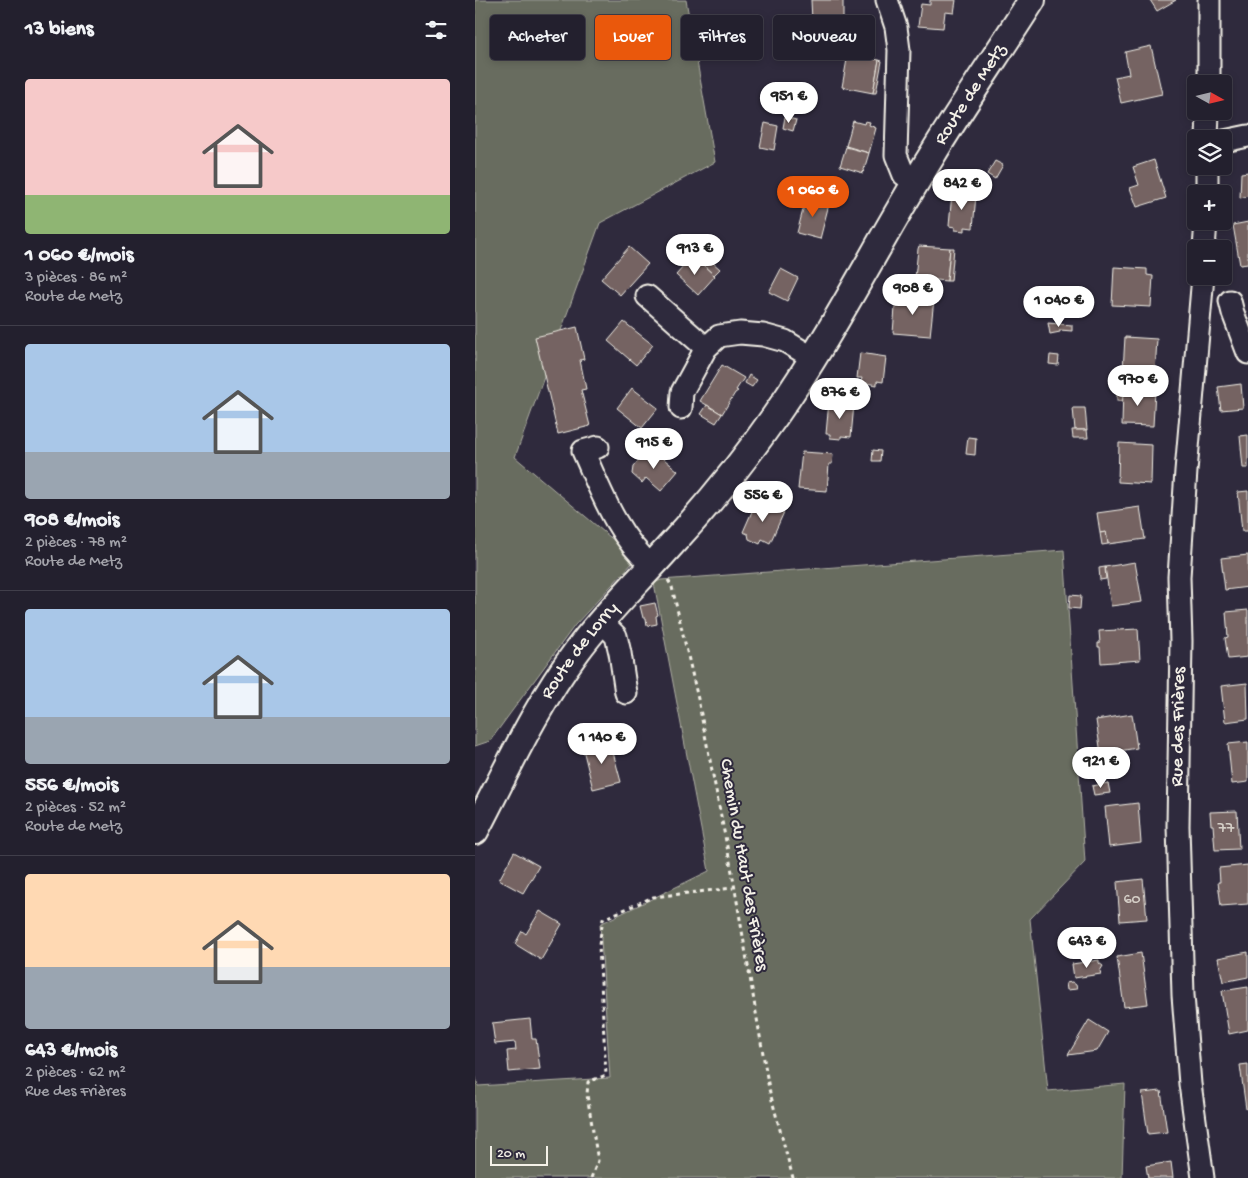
<!DOCTYPE html>
<html lang="fr">
<meta charset="utf-8">
<style>
:root{--surface:#23202e;--page:#2f2d3a;--text:#f1f3f6;--muted:#a3a3aa;--line:#403e4a;--accent:#ea580c}
body{margin:0;font-family:"Gochi Hand",sans-serif;background:var(--page);color:var(--text);height:100vh;display:flex;flex-direction:column;font-size:19px;white-space:nowrap}
*{box-sizing:border-box;margin:0}
p{font-size:16px;color:var(--muted)}
.icon{flex:none;width:28px;height:28px;fill:none;stroke:currentColor;stroke-width:2;stroke-linecap:round;stroke-linejoin:round}
.map{position:relative;flex:1;overflow:hidden}
.drawer{display:flex;flex-direction:column;background:var(--surface);width:475px}
.drawer>*{flex:none}
.banner{position:absolute;left:15px;top:15px;width:475px;height:45px;display:flex;gap:10px}
.needle{width:32px;rotate:98deg}
.fabs{position:absolute;left:712px;top:75px;display:grid;gap:10px}
.fabs a{display:grid;place-items:center;width:45px;height:45px;border-radius:5px;background:var(--surface);box-shadow:0 2px 8px #0003,0 0 0 1px var(--line);font-size:25px}
.scale{position:absolute;left:15px;bottom:12px;width:58px;box-sizing:border-box;padding-left:5px;border:2px solid #f4f1e8;border-top:0;font-size:14px;line-height:18px;white-space:nowrap;color:#f4f1e8;-webkit-text-stroke:4px #2f2a3d;paint-order:stroke}
.price{position:absolute;translate:-50% -42px;padding:0 11px;border-radius:18px;background:#fff;color:#222;font-size:16px;line-height:32px;filter:drop-shadow(0 1px 2px #0008)}
.price::after{content:'';position:absolute;left:50%;top:30px;width:15px;height:11px;margin-left:-8px;background:inherit;clip-path:polygon(0 0,100% 0,50% 100%)}
.price.on{background:var(--accent);color:#fff}
ul{padding:0;list-style:none}
li{display:grid;align-content:center;gap:10px;height:265px;padding:0 25px}
li+li{border-top:1px solid var(--line)}
li span{display:grid;place-items:center;height:155px;border-radius:5px;color:#555}
li>.icon{margin-inline-start:auto}
span .icon{width:90px;height:90px;fill:#fffc;stroke-width:1}
li b{font-size:21px}
h2{display:flex;justify-content:space-between;align-items:center;height:60px;padding:0 25px;font-size:21px}
.tag{padding:0 18px;border-radius:5px;background:var(--surface);box-shadow:0 2px 8px #0003,0 0 0 1px var(--line);font-size:18px;line-height:45px}
.tag.on{background:var(--accent);color:#fff}
main{display:flex;flex:1;min-height:0}
.map>svg:first-child{display:block}
</style>
<main>
<section class="drawer">
<h2>13 biens<svg class="icon" aria-label="filters" viewBox="0 0 24 24"><path d="M4 7h16M4 17h16"/><circle cx="9" cy="7" r="2"/><circle cx="15" cy="17" r="2"/></svg></h2>
<ul>
<li><span style="background:linear-gradient(#f6c9c9 75%,#8fb573 0)"><svg class="icon" aria-label="home" viewBox="0 0 24 24"><path d="M3 11l9-7 9 7M6 9v11h12V9"/></svg></span><div><b>1 060 €/mois</b><p>3 pièces · 86 m²</p><p>Route de Metz</p></div></li>
<li><span style="background:linear-gradient(#a9c7e8 70%,#9aa5b1 0)"><svg class="icon" aria-label="home" viewBox="0 0 24 24"><path d="M3 11l9-7 9 7M6 9v11h12V9"/></svg></span><div><b>908 €/mois</b><p>2 pièces · 78 m²</p><p>Route de Metz</p></div></li>
<li><span style="background:linear-gradient(#a9c7e8 70%,#9aa5b1 0)"><svg class="icon" aria-label="home" viewBox="0 0 24 24"><path d="M3 11l9-7 9 7M6 9v11h12V9"/></svg></span><div><b>556 €/mois</b><p>2 pièces · 52 m²</p><p>Route de Metz</p></div></li>
<li><span style="background:linear-gradient(#ffd9b3 60%,#9aa5b1 0)"><svg class="icon" aria-label="home" viewBox="0 0 24 24"><path d="M3 11l9-7 9 7M6 9v11h12V9"/></svg></span><div><b>643 €/mois</b><p>2 pièces · 62 m²</p><p>Rue des Frières</p></div></li>
</ul>
</section>
<div class="map">
<svg width="773" height="1178" viewBox="0 0 773 1178">
<rect width="100%" height="100%" fill="#2f2a3d"/>
<filter id="ink" filterUnits="userSpaceOnUse"><feTurbulence type="fractalNoise" baseFrequency=".02" numOctaves="2"/><feDisplacementMap in="SourceGraphic" scale="10" xChannelSelector="R" yChannelSelector="G"/><feConvolveMatrix kernelMatrix="1 2 1 2 8 2 1 2 1" color-interpolation-filters="sRGB"/></filter>
<g filter="url(#ink)">
<g fill="#676c5e" stroke="#aeaea3">
<path d="M0,0h211l29,162 -115,61 -85,234 121,102 -61,66 -85,116 -15,5z"/>
<path d="M589,550l21,312 -55,57 18,172 77,-7 -3,94h-647v-104l3,12 132,-8 -10,-154 109,-53 -55,-288 7,-3z"/>
</g>
<g fill="#756362" stroke="#f4f1e8">
<path d="M336,0h32v20l-31,1z"/>
<path d="M455,0h26l-2,13 -9,-1 -2,16 -25,-2 3,-22 9,1z"/>
<path d="M675,0h26l-19,11z"/>
<path d="M676,46l11,48 -41,9 -6,-26 14,-3 -4,-22z"/>
<path d="M373,54l31,6 -6,33 -31,-6z"/>
<path d="M404,60l3,1 -6,32h-3z"/>
<path d="M310,117l11,3 -3,11 -10,-3z"/>
<path d="M378,121l11,3 1,-3 5,1 -1,3 7,3 -7,25 -23,-7z"/>
<path d="M290,123l13,3 -4,24 -14,-3z"/>
<path d="M371,147l23,6 -6,20 -23,-7z"/>
<path d="M679,160l12,38 -29,9 -7,-19 9,-3 -6,-18z"/>
<path d="M520,161l8,4 -8,14 -8,-5z"/>
<path d="M773,172v24l-8,2 1,-25z"/>
<path d="M477,193l24,2 -3,33 -8,-1v4l-10,-1v-3l-6,-1z"/>
<path d="M331,198l23,6 -9,35 -23,-6z"/>
<path d="M773,222v42l-8,1 -7,-40z"/>
<path d="M444,246l31,2 -3,33 -32,-3 3,-29z"/>
<path d="M154,247l19,17 -28,31 -19,-16z"/>
<path d="M221,248l24,21 -6,6 -21,-19 -6,7 -2,-2z"/>
<path d="M475,248h4l-3,33h-4z"/>
<path d="M218,256l22,20 -17,19 -22,-20z"/>
<path d="M639,267l33,2v6l6,1 -2,31 -39,-2z"/>
<path d="M306,269l17,9 -11,23 -18,-9z"/>
<path d="M421,295l38,4 -4,37 -37,-3z"/>
<path d="M149,322l29,23 -17,20 -28,-24z"/>
<path d="M573,323l24,2v6l-12,-1v2l-10,2z"/>
<path d="M102,327l7,32 -4,1 6,29 -5,1 9,36 -32,8 -23,-97z"/>
<path d="M650,337l32,2 -2,33 -32,-1z"/>
<path d="M385,353l26,4 -3,25 -6,-1v4l-16,-3 1,-4h-5z"/>
<path d="M575,355l9,1 -1,9 -9,-1z"/>
<path d="M247,365l22,13 -8,12 2,1 -3,2 -13,21 -22,-13z"/>
<path d="M274,375l8,5 -5,7 -7,-4z"/>
<path d="M766,384l2,24 -22,2 -3,-23z"/>
<path d="M157,388l26,20 -16,20 -25,-20z"/>
<rect x="642" y="388" width="6" height="13"/>
<path d="M648,388l32,2 -2,36 -31,-1z"/>
<path d="M354,401l25,3 -3,33 -10,-1v3l-11,-1v-4h-4z"/>
<path d="M232,405l15,9 -6,9 -15,-9z"/>
<path d="M598,408h12l2,22h-12z"/>
<path d="M597,430h15l1,8h-15z"/>
<path d="M773,435v33h-5l-3,-32z"/>
<path d="M493,437l8,1 -1,17 -9,-1z"/>
<path d="M644,443l33,2 -1,39 -33,-2z"/>
<path d="M175,447l28,24 -17,20 -15,-13 -4,5 -10,-9 1,-7 13,-15 -1,-1 1,-2 2,1z"/>
<path d="M398,450l8,1 -1,10h-8z"/>
<path d="M327,452l31,2 -1,10h-3l-2,27 -29,-2z"/>
<path d="M773,491v40h-6l-4,-39z"/>
<path d="M282,500l27,12 -14,31 -8,-4 -2,5 -11,-5 -1,-5 -5,-2z"/>
<path d="M665,507l5,32 -37,5 -2,-12 -6,1 -3,-20z"/>
<path d="M631,532l2,12 -6,1 -2,-12z"/>
<path d="M773,555v32l-23,3 -4,-32z"/>
<path d="M660,562l7,40 -31,4 -6,-39z"/>
<path d="M630,567l1,12 -6,1 -1,-12z"/>
<path d="M595,595l11,1 -1,13 -11,-1z"/>
<path d="M180,603l3,12 -2,1 1,8 -10,2 -1,-8h-3l-3,-12z"/>
<path d="M773,610v47l-20,2 -3,-21 3,-1 -2,-25z"/>
<path d="M663,629l2,31 -39,3 -1,-16h-2v-4h2l-1,-12z"/>
<path d="M772,683l1,36 -23,3 -4,-36z"/>
<path d="M657,714l5,34 -36,6 -5,-34z"/>
<path d="M135,741l11,41 -28,7 -10,-40z"/>
<path d="M773,742v40l-16,2 -4,-40z"/>
<path d="M633,783l2,10 -16,2 -2,-9z"/>
<path d="M663,803l3,40 -32,4 -4,-40z"/>
<path d="M762,811l2,38 -24,1 -2,-25h-2l-1,-13z"/>
<path d="M39,852l25,14 -16,27 -24,-13z"/>
<path d="M773,865v39l-27,2 -3,-24h2l-1,-14z"/>
<path d="M668,879l4,40 -27,2 -3,-39z"/>
<path d="M65,911l22,13 -21,36 -26,-16 7,-13 4,3z"/>
<path d="M773,952v25l-25,5 -5,-24z"/>
<path d="M666,953l7,51 -24,3 -7,-50z"/>
<path d="M624,960v3l4,3 -3,5 1,3 -27,4 -2,-14z"/>
<path d="M597,982l4,3 1,4 -10,1 -1,-7z"/>
<path d="M773,987v43l-19,4 -7,-43z"/>
<path d="M55,1019l2,20h4l4,30 -31,3 -2,-21 9,-1 -1,-8 -20,2 -3,-21z"/>
<path d="M614,1020l19,12 -11,19 -29,4z"/>
<path d="M773,1064v45h-2l-6,-44z"/>
<path d="M686,1091l6,41 -19,2 -6,-41z"/>
<path d="M696,1162l2,16h-25l-2,-12z"/>
</g>
<g fill="none" stroke-linecap="round" stroke-linejoin="round">
<g stroke="#f4f1e8" stroke-width="25">
<g id="minor">
<path d="M412,0l9,27 3,23 -3,105 8,20 12,7"/>
<path d="M734,84v-84"/>
<path d="M732,139l1,-28"/>
<path d="M749,141l24,-5"/>
<path d="M732,194v-28"/>
<path d="M729,249l2,-28"/>
<path d="M728,276l-17,195 -7,106 2,64 -3,185 5,169 7,89 13,94"/>
<path d="M172,296l59,52"/>
<path d="M755,301l3,12 15,40"/>
<path d="M206,408l1,-16 24,-44 13,-12 21,-3 23,2 22,6 28,17"/>
<path d="M123,447l-15,4c18,40 34,85 68,114"/>
<path d="M126,621l15,15 4,17 6,40"/>
</g>
</g>
<g stroke="#f4f1e8" stroke-width="30">
<g id="major">
<path id="s1" d="M0,831c32,-61 60,-124 102,-180 28,-38 62,-70 93,-105 38,-41 73,-84 105,-130 58,-82 103,-174 156,-259 32,-53 68,-105 101,-157"/>
</g>
</g>
<g stroke="#f4f1e8" stroke-width="3" stroke-dasharray="4 4" stroke-linecap="butt">
<path d="M193,580l4,7 26,112 34,173 37,217 24,89"/>
<path d="M116,1178l7,-17 -11,-66 1,-13 18,-7 -7,-130 4,-26 50,-22 80,-9"/>
</g>
<use href="#minor" stroke="#2f2a3d" stroke-width="21"/>
<use href="#major" stroke="#2f2a3d" stroke-width="26"/>
</g>
</g>
<g text-anchor="middle" dominant-baseline="central" stroke-width="4" stroke-linejoin="round" paint-order="stroke">
<g font-size="16" fill="#d4cec6">
<text x="751" y="829">77</text>
<text x="657" y="900">60</text>
</g>
<g font-size="19" fill="#f4f1e8" stroke="#2f2a3d">
<text stroke="none"><textPath href="#s1" startOffset="891">Route de Metz</textPath></text>
<text stroke="none"><textPath href="#s1" startOffset="209">Route de Lorry</textPath></text>
<text transform="translate(704 727) rotate(-89)">Rue des Frières</text>
<text transform="translate(268 865) rotate(80)">Chemin du Haut des Frières</text>
</g>
</g>
</svg>
<div class="fabs">
<a><svg class="needle" viewBox="-14 -14 28 28"><path d="M0-13l5 13h-10z" fill="#e53935"/><path d="M0 13l5-13h-10z" fill="#a3a3aa"/></svg></a>
<a><svg class="icon" aria-label="layers" viewBox="0 0 24 24"><path d="M12 4l9 5-9 5-9-5zM3 14l9 5 9-5"/></svg></a>
<a>+</a>
<a>−</a>
</div>
<div class="scale">20 m</div>
<b class="price" style="left:314px;top:124px">951 €</b>
<b class="price" style="left:487px;top:211px">842 €</b>
<b class="price on" style="left:338px;top:218px">1 060 €</b>
<b class="price" style="left:220px;top:276px">913 €</b>
<b class="price" style="left:438px;top:316px">908 €</b>
<b class="price" style="left:584px;top:328px">1 040 €</b>
<b class="price" style="left:663px;top:407px">970 €</b>
<b class="price" style="left:365px;top:420px">876 €</b>
<b class="price" style="left:179px;top:470px">915 €</b>
<b class="price" style="left:288px;top:523px">556 €</b>
<b class="price" style="left:127px;top:765px">1 140 €</b>
<b class="price" style="left:626px;top:789px">921 €</b>
<b class="price" style="left:612px;top:969px">643 €</b>
<div class="banner">
<a class="tag">Acheter</a>
<a class="tag on">Louer</a>
<a class="tag">Filtres</a>
<a class="tag">Nouveau</a>
</div>
</div>
</main>
